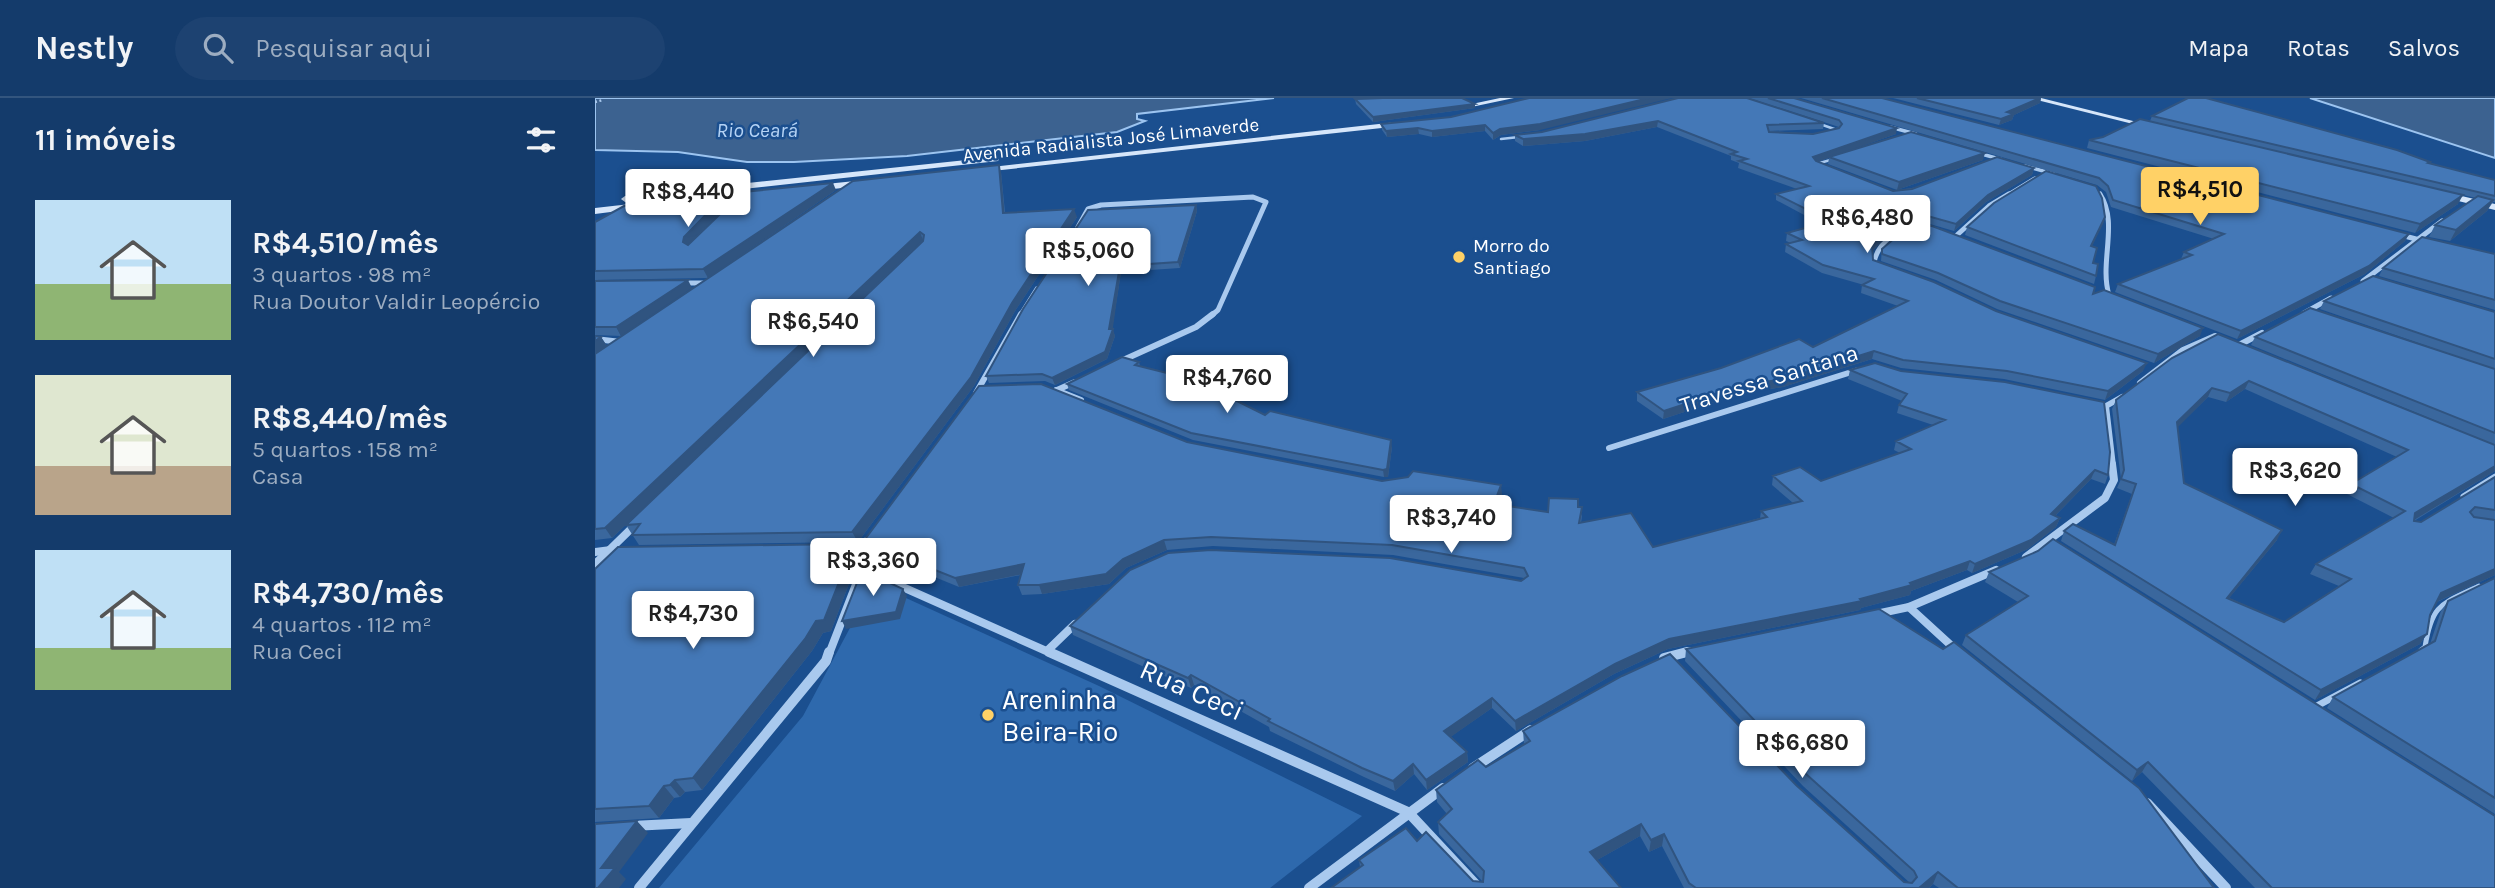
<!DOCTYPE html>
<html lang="pt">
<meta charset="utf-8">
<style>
:root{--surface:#143b6b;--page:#1d4271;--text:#f1f3f6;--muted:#9dadc1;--line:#33557e;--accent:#ffd166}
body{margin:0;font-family:Karla,sans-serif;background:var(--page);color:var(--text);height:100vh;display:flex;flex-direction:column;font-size:26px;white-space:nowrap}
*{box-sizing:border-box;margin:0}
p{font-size:23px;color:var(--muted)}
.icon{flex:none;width:38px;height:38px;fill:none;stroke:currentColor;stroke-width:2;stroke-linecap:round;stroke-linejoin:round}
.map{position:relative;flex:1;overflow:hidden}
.side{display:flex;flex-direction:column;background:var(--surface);width:595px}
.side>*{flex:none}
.price{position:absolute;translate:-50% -60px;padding:0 16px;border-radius:7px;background:#fff;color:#222;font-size:23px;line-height:46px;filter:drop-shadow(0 2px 4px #0008)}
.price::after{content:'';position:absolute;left:50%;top:42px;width:21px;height:16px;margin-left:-10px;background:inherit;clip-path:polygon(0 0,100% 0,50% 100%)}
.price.on{background:var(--accent);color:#111}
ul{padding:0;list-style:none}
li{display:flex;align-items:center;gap:21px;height:175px;padding:0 35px}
li span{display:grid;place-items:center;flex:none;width:196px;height:140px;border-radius:0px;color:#555}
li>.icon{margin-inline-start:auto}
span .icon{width:84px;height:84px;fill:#fffc;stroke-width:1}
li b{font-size:30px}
h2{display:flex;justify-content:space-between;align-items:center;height:84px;padding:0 35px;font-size:30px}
header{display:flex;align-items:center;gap:42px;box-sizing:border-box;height:98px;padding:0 35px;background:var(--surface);border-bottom:2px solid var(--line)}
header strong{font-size:33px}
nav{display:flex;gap:38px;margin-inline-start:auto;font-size:24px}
.search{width:490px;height:63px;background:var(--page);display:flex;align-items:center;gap:18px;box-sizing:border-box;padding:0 24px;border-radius:38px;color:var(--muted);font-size:26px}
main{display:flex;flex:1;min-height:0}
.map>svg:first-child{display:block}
</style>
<header>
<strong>Nestly</strong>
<div class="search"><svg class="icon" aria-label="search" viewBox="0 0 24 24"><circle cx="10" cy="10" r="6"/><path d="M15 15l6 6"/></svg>Pesquisar aqui</div>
<nav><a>Mapa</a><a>Rotas</a><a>Salvos</a></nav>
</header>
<main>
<section class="side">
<h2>11 imóveis<svg class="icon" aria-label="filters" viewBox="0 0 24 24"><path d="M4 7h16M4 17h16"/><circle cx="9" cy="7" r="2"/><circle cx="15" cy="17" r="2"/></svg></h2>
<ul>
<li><span style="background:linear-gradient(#bfe0f5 60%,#8fb573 0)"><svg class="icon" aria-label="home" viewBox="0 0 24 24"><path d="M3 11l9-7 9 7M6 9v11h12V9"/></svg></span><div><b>R$4,510/mês</b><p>3 quartos · 98 m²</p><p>Rua Doutor Valdir Leopércio</p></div></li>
<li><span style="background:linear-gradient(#dfe7d0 65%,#b9a48a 0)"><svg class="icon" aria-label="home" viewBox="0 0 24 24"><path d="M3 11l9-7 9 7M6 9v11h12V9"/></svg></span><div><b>R$8,440/mês</b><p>5 quartos · 158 m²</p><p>Casa</p></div></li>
<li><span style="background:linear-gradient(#bfe0f5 70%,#8fb573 0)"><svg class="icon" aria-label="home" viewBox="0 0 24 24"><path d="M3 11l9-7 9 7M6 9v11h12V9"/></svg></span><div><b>R$4,730/mês</b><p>4 quartos · 112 m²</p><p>Rua Ceci</p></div></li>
</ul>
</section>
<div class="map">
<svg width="1900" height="790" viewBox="0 0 1900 790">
<rect width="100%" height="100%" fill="#1b4f8f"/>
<path fill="#2e69ad" d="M289,490l215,98 263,130 -92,72h-611l144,-172 64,-120z"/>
<g fill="#3c6290" stroke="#9cc4f0" stroke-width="2">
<path d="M0,0h679l-137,16v5l8,2 -28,11 -210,24 -113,6h-47l-69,-10 -83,-2z"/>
<path d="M1715,0h185v60z"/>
</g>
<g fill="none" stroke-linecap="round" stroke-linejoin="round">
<path stroke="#a9c9ee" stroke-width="2.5" stroke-dasharray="2 2.5" stroke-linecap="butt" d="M0,4l8,-2"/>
<g stroke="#a9c9ee" stroke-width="2.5">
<path d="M1222,25l20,7 -3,1"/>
<path d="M906,41l18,-2"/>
<path d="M1225,67l-4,-1 18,-5"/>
</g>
<g stroke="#a9c9ee" stroke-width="5">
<path d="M1868,398l32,-20"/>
<path d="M1826,552l4,-3c7,-44 17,-43 54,-61"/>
</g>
<path stroke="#a9c9ee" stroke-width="7" d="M1718,610l47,-25"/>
<g stroke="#a9c9ee" stroke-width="3.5">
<path d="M1295,29l26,7"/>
<path d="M1383,55l25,7"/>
<path d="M1430,68l29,8"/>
<path d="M1496,89l10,8"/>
<path d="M1412,97l28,-17"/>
</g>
<g stroke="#a9c9ee" stroke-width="5">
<path d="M1505,96c19,29 -1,68 9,101"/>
<path d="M483,129l10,-18 13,-4 152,-8 13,5 -48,108 -7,6"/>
<path d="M1362,137l32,-29 20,-12"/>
<path d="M1806,137l26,7"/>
<path d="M1284,168l-5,-4c5,-22 26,-35 48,-35"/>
<path d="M1768,183l79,-60"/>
<path d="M88,185h26"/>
<path d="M1709,215l27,-15"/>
<path d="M425,218l17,-27"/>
</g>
<g stroke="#a9c9ee" stroke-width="6">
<path d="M0,241l26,3"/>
<path d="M1644,247l23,-12"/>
<path d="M526,263l75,-34 17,-13"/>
<path d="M1545,285l43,-33 32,-14"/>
<path d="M461,292l25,10"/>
<path d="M462,292l18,-8"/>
<path d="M381,295l45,-79"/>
<path d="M1014,350l249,-78"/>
<path d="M1518,368l-7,-60 16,-9"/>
</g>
<g stroke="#a9c9ee" stroke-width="8">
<path d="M0,454l16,-2"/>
<path d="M1431,459l79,-59 9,-18 -2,-16"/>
<path d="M0,466l41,-40"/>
<path d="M267,471l191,85"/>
<path d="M1314,509l46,42"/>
<path d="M1281,516l33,-7 87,-37"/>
<path d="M453,552l27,-26"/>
<path d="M234,556l33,-85 -1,-20 6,-8"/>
<path d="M1085,556l13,-3"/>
</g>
<g stroke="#a9c9ee" stroke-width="10">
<path d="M454,554l359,160 71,76"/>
<path d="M1069,560l23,-6"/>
<path d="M878,670l58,-38"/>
<path d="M1552,705l79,85"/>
<path d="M37,728l59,-3"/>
<path d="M44,790l187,-227 3,-9"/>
<path d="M714,790l134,-100"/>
</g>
<g fill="#d6e6fa" fill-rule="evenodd">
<path d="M905,0h14l-57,12 -4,-2z"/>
<path d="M1434,0h12l116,29 -4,2z"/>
<path d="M802,24h3v4l-417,46 -4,-2 4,-2z"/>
<path d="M400,59l4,2 -1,2 -373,41 -4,-3 4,-3z"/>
<path d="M270,82l3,1v4l-52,6 -4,-3 4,-3z"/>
<path d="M162,93l4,3 -1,2 -49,6 -4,-3 4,-3z"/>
<path d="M1850,94l50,12v6l-53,-13v-4z"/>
<path d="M44,105l3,1v4l-47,6v-6z"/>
</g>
</g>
<g fill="#3a679d" fill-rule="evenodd">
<path d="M1083,0l146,25 -1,6 -54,2 44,3 26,-7 -90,-29h45l102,36 -60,21 147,5 -86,30 -69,-26 1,-6 -12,4 76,29 141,-23 -2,7 -46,27 -32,29 -31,-9 -26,6 -24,22v10l270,111 -38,29 -101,-21 -103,-11 -29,-9 -89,28 -41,6 -79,26 -26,-18v-9l176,-45 85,-41 -37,-13 1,-8h2l-42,-12 -37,-21 1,-8 5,-1 -5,-2 1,-8 34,-9 -45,-24v-6l21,-5 -59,-21 1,-5 -8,-3v-4l-74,-29 -72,14 -62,5 -8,-5v-6l27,-3z"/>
<path d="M1206,0h81l527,136 -4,7 -40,33 -128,65 -122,-47 3,-8 63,-25 3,-7 30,-13 -103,-32 -5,-15 -9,-7z"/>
<path d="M1298,0h148l-1,5 -26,12 -2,5 -13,5z"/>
<path d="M760,1l120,5v4l-102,14 -17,-18z"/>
<path d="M1557,18l278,46v1l65,17v22h-2l-6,9 -37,30 -21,-4 6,-12 41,-27 -326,-77z"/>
<path d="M856,19l89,13 -39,5 -8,5 -8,-9 -53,6 -13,-3 -32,3 -5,-7 -1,-6z"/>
<path d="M1494,42l369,64 -43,29 -328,-85z"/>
<path d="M406,74l4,40 72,5 -62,94 -41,75 -116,156 -219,3 -13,-20 297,-285 -311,298 -17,2v-204l6,1 6,9z"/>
<path d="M241,92l-128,88 -113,2v-58l135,-20 -42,43z"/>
<path d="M601,107l1,6 -17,57 -59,4 -9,57 3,7 -8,23 -52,26 -10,-4 -56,2 -3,-7 37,-67z"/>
<path d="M1510,119l-13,29 1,17 3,13 -2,8 -129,-49 2,-8z"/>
<path d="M1287,151l211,45 107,42 -46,27 -157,-54 -61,-29 -55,-19z"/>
<path d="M1900,156v56l-116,-34 4,-8z"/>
<path d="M0,183l26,55 -26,-1z"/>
<path d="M1729,203l171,11v133l-244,-100 4,-8 178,11 -113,-39z"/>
<path d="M1577,260l323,87v26l-81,50 7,1 74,-45v98l-58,27 -7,13 -3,19 -7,10 -105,56 -254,-159 3,-10 50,14 18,-51 -15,-6 4,-9 -9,-70 4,-9zM1650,291l152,68 -46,27 -6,9 49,25 -78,46 -6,10 29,12 -55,36 -55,-24 48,-58 -93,-57 -7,-56 31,-30 18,5z"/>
<path d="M544,264l1,4 125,49 127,32 -4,30h-4l-191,-37 -124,-50 -2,-6z"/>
<path d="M1255,272l258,105 -3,9 -14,-5 -36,37 5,2 -4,9 -28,22 -56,24 -5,-3 -56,21 -1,4 -49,13 -1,2 -192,39 -54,25 -98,57 -24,-23 -42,29 17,15 1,10 -41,28 -13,-16 -19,17 -31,-14 -94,-46 -1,-4 -75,-42 -3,3 -118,-53 -3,-9 451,-45 3,-2v-1l-131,-23 -180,-9 -46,4 -41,18 -17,16 -67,10 -20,1 -4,-10 3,-10 -62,12 -44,-18 -4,14 -43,-18 -5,-10 324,-113 195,39 120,13 -5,10 51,8 30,-5 4,9 -1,7 72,24 107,-29 1,-7 32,-8 -21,-18 1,-9 48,5 79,-28 -6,-3 2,-9 37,-16 -36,-12 2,-8 3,-4 -54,-22z"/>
<path d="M254,446l6,12v12l-24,63 -8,2 -11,18 -110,139 -17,2 -5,5 -6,1 -15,20 -64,4v-253z"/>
<path d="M1394,474l506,316h-240l-113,-116 -10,9 -170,-136 4,-10 52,-33 -33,-20z"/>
<path d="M1900,480v236l-168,-106 6,-11 97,-53 11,-33 7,-10z"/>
<path d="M1091,551l528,239h-275l-6,-4 -4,4h-245l-22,-42 -13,6 -9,-16 -43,24 24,28h-290l29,-21 -1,-7 58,-19 56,40 10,1 -44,-48 -1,-12 9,-8 -10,-12 -1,-12 50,-23 38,-23 -1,-13 273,54 108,97 6,1 -107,-97 -118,-125z"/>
</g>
<g fill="#305480">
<path d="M1054,0h23l-132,32 -39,5 -8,5v-7l7,-4z"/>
<path d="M1446,0l-1,5 -26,12 -2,5 -13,5 2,-6 6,-7z"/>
<path d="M880,6v4l-102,14v-5z"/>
<path d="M1063,23l-1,6 -72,14 -62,5v-7z"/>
<path d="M890,27v6l-53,6v-6z"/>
<path d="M823,30l1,6 -32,3 -1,-6z"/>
<path d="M1302,30l-1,6 -84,30 1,-7z"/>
<path d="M1390,55l-2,7 -86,30 2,-8z"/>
<path d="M404,67l2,7 4,48 -2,-7z"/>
<path d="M1439,70l-2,7 -46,27 -32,29 2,-7 32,-29z"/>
<path d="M238,85l3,7 -128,88 -5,-9z"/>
<path d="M131,96l4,8 -42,43 -5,-3 1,-5z"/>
<path d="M1868,97l-5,9 -43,29 5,-9z"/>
<path d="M1898,102l-6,11 -37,30 6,-11z"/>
<path d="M601,107l1,6 -17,57 -2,-6z"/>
<path d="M479,111l3,8 -62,94 -41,75 -116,156 -6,-10 160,-229z"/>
<path d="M1329,117l-1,7 -26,6 -26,24 1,-7 26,-24z"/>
<path d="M1510,119l-2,7 -15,30 3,-8z"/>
<path d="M325,134l3,8 -311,298 -7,-10z"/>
<path d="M1814,136l-4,7 -40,33 -128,65 4,-8z"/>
<path d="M525,168l1,6 -9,62 1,-5 2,7 -8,23 -52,26 -3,-7 57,-49z"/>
<path d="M93,182l4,8 -71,48 -5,-9z"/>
<path d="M1608,230l-3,8 -46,27 4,-9z"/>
<path d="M6,239l6,9 -12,9v-14z"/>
<path d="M1279,253l-2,8 -89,28 -41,6 -79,26 1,-8 79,-26z"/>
<path d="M1552,265l-4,8 -38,29 3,-9z"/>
<path d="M1654,283l-4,8 -19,13 4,-9z"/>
<path d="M1617,290l-4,9 -35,35 4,-10z"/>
<path d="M796,342l1,7 -4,30h-4l-1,-7z"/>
<path d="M1900,368v5l-86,52 6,-10z"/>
<path d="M1500,372l-4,9 -43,44 3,-9z"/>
<path d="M906,387l1,9 -8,19v-9z"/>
<path d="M1465,420l-4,9 -28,22 -56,24 3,-9z"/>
<path d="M1687,432l-5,10 -56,68 6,-10z"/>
<path d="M569,442l3,10 -41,18 -17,16 -67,10 -3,-9 84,-26z"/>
<path d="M254,446l6,12v12l-24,63 -8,2 -11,18 -110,139 -9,-12z"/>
<path d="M315,462l5,9 -4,14 -5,-9z"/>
<path d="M1375,463l-3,9 -56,21 -1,4 -49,13 -1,2 -192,39 -54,25 -98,57 -1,-10 100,-57 54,-25 191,-40z"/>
<path d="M429,466l4,9 -69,14 -4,-9z"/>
<path d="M1900,471v6l-61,28 7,-10z"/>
<path d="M308,491l4,7 -7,23 -54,10 -4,-8z"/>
<path d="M1832,536l-7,10 -105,56 6,-10z"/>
<path d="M596,577l3,10 -3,3 -3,-10z"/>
<path d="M897,600v10l-47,33 -1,-10z"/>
<path d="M872,654l1,10 -41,28 -1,-10z"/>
<path d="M1553,664l-6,10 -10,9 5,-11z"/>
<path d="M818,666l1,10 -19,17 -2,-10z"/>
<path d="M80,682l10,12 -5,5 -10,-12z"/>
<path d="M69,688l10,12 -15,20 -10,-12z"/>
<path d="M42,723l11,12 -29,39 7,7 -7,9h-21l3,-20z"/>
<path d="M1046,726l-1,12 -50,28v-12z"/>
<path d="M1069,736l-2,12 -13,6 2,-12z"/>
<path d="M1343,774l-5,12 -4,4h-10z"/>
</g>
<g fill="#4478b7" stroke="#305480" stroke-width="2" fill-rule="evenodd">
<path d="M788,0h79l13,6 -102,13 -18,-18z"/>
<path d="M934,0h120l-109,26 -40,5 -7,4 -8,-8 -53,6 -14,-3 -32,3 -5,-7 70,-7z"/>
<path d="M1083,0h69l77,25 -57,2 2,7 44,2 26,-6 3,-4 -3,-4 -71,-22h26l103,30 -84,29 3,4 77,30 19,-2 85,-32 37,11 -46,27 -32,29 -32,-9 -26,6 -26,24 1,15 61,22 62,29 151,52 -39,28 -101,-20 -104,-11 -29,-9 -89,28 -42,6 -79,26 -27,-19 84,-24 78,-29 14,8 95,-46 -46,-16 12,-6 -51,-14 -37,-21 16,-4 -15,-7 43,-12 -54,-27 33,-8 -70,-25 8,-2 -16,-5 6,-2 -79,-31 -73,13 -62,5 -8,-4 27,-3z"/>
<path d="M1227,0h60l527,136 -40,32 -128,65 -123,-47 74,-29 -8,-3 40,-18 -111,-34 -5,-14 -9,-8z"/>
<path d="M1322,0h123l-33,14 7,2 -13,5z"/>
<path d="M1593,0h18l191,52 33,12 -2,1 67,17v16l-343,-80z"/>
<path d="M1545,21l323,76 -43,29 -331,-84 14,-3z"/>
<path d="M1316,34l74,21 -86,29 -70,-25z"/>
<path d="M404,67l4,48 71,-4 -62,94 -41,74 -119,155 -220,3 8,-11 -14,1 297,-284 1,-6 -4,-3 -315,296 -10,1v-175l258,-173z"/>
<path d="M1451,73l50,15 6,12 3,19 -14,29 6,2 -4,15 5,1 -2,12 -129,-49 27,-24z"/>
<path d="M238,85l-130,86 -108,2v-49l29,-16 102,-12 -42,43 -1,5 5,3 55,-53z"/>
<path d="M1883,98l15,4 -37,30 -21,-5z"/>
<path d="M601,107l-18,57 -58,4 -11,63h4l-8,23 -53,26 -10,-4 -56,2 37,-67 65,-99z"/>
<path d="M1321,127l16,1 163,61 -2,7 11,-4 99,38 -45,26 -158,-53 -62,-28 -56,-19v-5l22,-19z"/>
<path d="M1827,139l73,17v46l-112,-32z"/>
<path d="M1778,178l122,36v47l-171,-58z"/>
<path d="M93,182l-72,47h-21v-46z"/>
<path d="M1715,210l185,61v64l-240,-96z"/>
<path d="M1623,236l277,111v21l-80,47 -1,8 7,1 74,-45v33l-20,-3 -5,5 4,5 21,3v49l-54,24 -11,22 -3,19 -106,56 -257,-159 9,-7 42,21 21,-61 -15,-5 3,-9 -8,-70 56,-42zM1654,283l159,69 -57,34 54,27 -89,53 35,15 -67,43 -57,-24 55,-68 -98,-47 -7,-61 35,-34 18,5z"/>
<path d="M0,238l6,1 -6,4z"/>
<path d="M527,259l17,5 -4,3 60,15 70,35 5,-4 121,29 -4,29 -4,1 -192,-37 -124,-49z"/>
<path d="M1280,265l26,8 104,11 99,20 6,50 -2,23 -13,-5 -44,44 9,4 -29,22 -56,24 -5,-3 -60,22 2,2 -52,14 2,2 -193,38 -54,25 -100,57 -23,-23 -48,33 23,21 -41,28 -13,-16 -20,17 -31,-13 -94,-47 2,-2 -79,-44 -3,3 -118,-52 60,-56 38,-17 43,-3 179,8 131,23 7,-5 -4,-8 -132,-23 -181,-8 -47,3 -41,19 -17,15 -67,11h-21l6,-21 -69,14 -45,-18 -4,14 -43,-19v-13l116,-156 62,-2 146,58 195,39 26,-4 5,-6 88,14 -7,19 54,8 1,-14 29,1v8h4l-3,16 52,-10 22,34 114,-30 -6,-6 41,-10 -29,-25 27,-9 21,14 90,-32 -15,-8 49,-21 -46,-15 8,-11 -57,-24z"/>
<path d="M1458,441l442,277v72h-223l-124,-126 -11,8 -171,-135 62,-39 -39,-24 49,-21z"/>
<path d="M254,446v13l-25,63 -8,1 -11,18 -112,139 -18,2 -5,5 -6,1 -15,20 -54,3v-240l23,-22z"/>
<path d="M267,472l41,19 -7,23 -54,9z"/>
<path d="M1900,480v220l-162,-101 102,-56 13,-40z"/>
<path d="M1284,511l64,40 11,-7 185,146 75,100h-256l-20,-16 -19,16h-223l-7,-5 -25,-49 -13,6 -10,-16 -51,28 31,36h-290l32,-23 -4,-5 47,-32 11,13 9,-9 47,49 10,1 1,-11 -46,-49 14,-13 -16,-19 42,-30 8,7 44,-26 -7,-10 99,-55 48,-22 126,131 108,97 8,1 5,-6 -3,-6 -108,-97 -120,-125z"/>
<path d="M42,723l-36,47h14l-17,20h-3v-64z"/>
</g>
<g fill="#ffd166" stroke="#1b4f8f" stroke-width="2.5">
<circle cx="864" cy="159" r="7"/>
<circle cx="393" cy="617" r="7"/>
</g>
<g text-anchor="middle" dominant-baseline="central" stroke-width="5" stroke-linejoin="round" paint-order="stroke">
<g font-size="19" fill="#fff" stroke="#1b4f8f">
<text transform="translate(516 42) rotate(-6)">Avenida Radialista José Limaverde</text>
</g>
<g font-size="19" fill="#fff" stroke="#1b4f8f" text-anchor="start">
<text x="878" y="148">Morro do<tspan x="878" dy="22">Santiago</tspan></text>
</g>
<g font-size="21" font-style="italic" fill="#b5d3f5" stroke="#1b4f8f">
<text x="162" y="32">Rio Ceará</text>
</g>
<g font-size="23" fill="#fff" stroke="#1b4f8f">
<text transform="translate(1174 281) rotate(-17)">Travessa Santana</text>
</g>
<g font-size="28" fill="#fff" stroke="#1b4f8f">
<text transform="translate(597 592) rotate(24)">Rua Ceci</text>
</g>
<g font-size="28" fill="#fff" stroke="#1b4f8f" text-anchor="start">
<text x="407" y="601">Areninha<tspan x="407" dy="32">Beira-Rio</tspan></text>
</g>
</g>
</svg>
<b class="price on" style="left:1605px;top:129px">R$4,510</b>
<b class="price" style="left:93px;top:131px">R$8,440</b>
<b class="price" style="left:1272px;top:157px">R$6,480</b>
<b class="price" style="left:493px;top:190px">R$5,060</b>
<b class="price" style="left:218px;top:261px">R$6,540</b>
<b class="price" style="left:632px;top:317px">R$4,760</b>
<b class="price" style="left:1700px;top:410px">R$3,620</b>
<b class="price" style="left:856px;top:457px">R$3,740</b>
<b class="price" style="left:278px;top:500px">R$3,360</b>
<b class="price" style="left:98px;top:553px">R$4,730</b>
<b class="price" style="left:1207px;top:682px">R$6,680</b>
</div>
</main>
